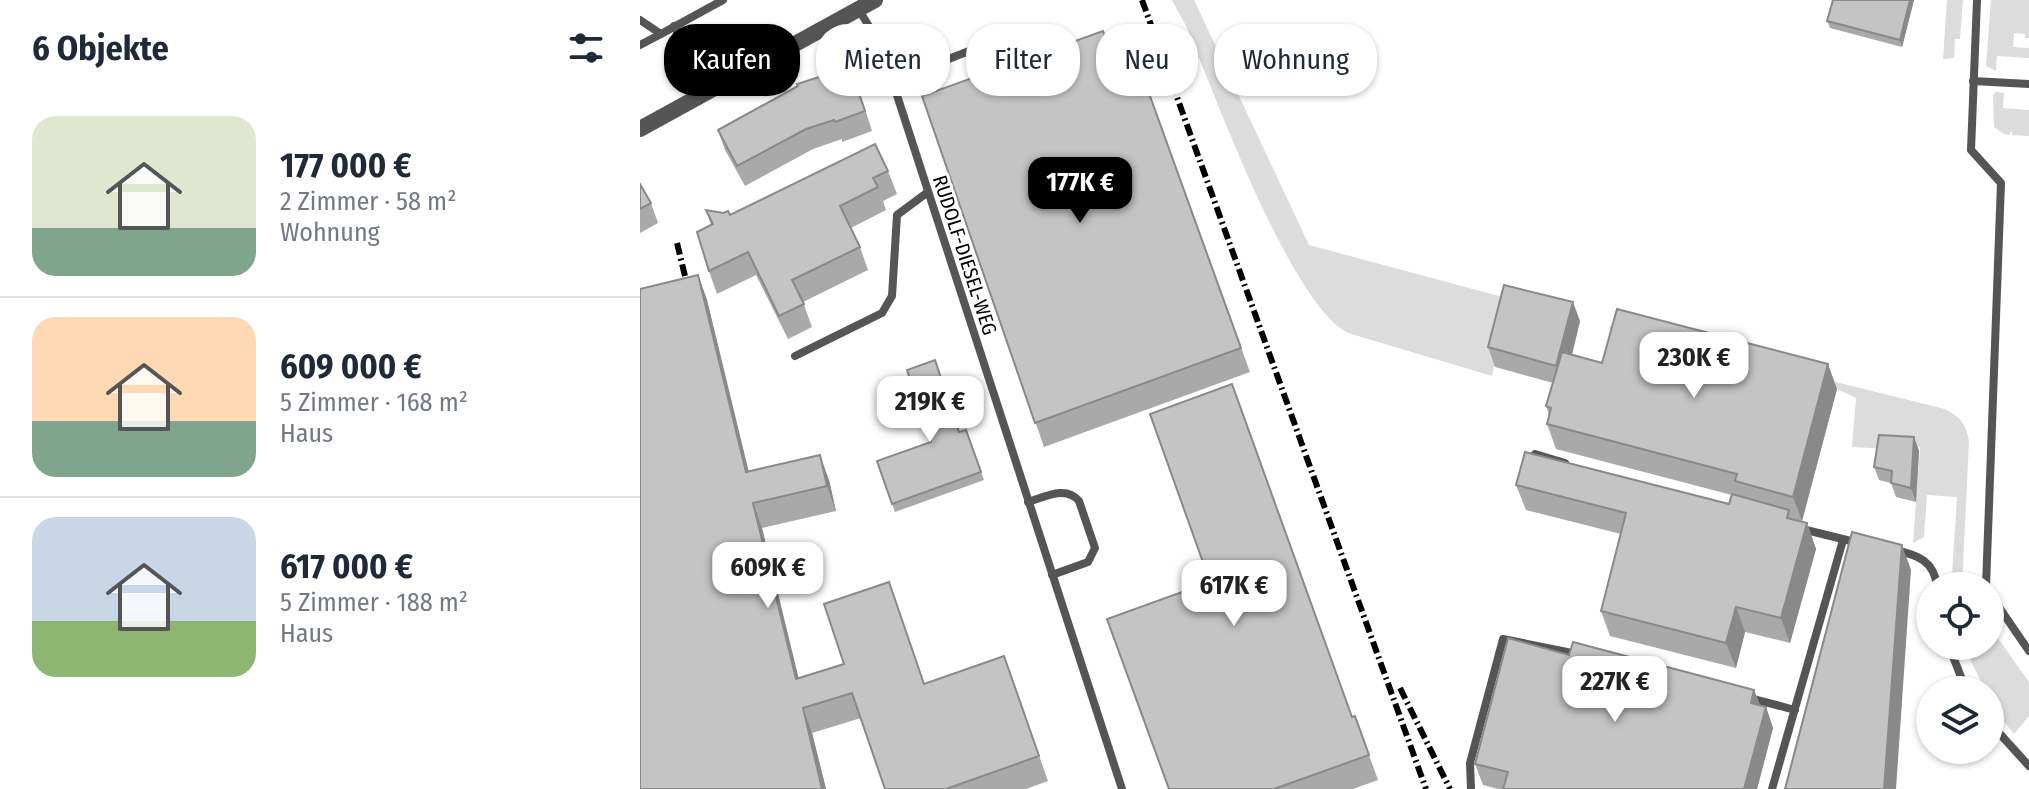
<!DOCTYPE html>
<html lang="de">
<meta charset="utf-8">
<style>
:root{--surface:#fff;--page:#f6f6f7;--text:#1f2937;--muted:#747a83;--line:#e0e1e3;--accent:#000}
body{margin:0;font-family:"Fira Sans Condensed",sans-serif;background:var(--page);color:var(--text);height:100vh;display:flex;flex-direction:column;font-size:30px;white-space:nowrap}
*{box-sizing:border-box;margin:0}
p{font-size:26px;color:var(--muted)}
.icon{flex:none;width:44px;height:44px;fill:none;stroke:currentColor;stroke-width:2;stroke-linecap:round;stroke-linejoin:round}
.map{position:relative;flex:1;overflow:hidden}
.panel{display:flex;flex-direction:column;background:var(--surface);width:640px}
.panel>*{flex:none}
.top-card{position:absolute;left:24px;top:24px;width:760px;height:72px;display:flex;gap:16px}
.buttons{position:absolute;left:1276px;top:572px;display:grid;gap:16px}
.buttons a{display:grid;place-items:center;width:88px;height:88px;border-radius:50%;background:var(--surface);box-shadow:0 2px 6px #0004;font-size:40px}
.price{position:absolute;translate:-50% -68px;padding:0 18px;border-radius:16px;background:#fff;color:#222;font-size:26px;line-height:52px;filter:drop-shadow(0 2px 4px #0008)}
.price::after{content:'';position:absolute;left:50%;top:48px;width:24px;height:18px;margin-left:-12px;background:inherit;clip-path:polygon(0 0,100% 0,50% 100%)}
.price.selected{background:var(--accent);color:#fff}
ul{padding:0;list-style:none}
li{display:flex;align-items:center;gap:24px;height:200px;padding:0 32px}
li+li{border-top:2px solid var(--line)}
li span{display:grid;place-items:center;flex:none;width:224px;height:160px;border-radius:24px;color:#555}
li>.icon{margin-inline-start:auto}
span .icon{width:96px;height:96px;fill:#fffc;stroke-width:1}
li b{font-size:34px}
h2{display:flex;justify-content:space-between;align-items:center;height:96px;padding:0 32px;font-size:34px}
.pill{padding:0 28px;border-radius:32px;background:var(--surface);box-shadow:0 2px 6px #0004;font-size:28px;line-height:72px}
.pill.selected{background:var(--accent);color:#fff}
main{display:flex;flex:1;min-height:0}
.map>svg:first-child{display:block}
</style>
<main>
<section class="panel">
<h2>6 Objekte<svg class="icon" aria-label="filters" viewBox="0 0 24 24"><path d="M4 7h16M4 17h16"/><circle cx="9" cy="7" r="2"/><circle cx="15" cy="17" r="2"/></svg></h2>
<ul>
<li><span style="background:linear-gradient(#dfe7d0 70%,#7fa58c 0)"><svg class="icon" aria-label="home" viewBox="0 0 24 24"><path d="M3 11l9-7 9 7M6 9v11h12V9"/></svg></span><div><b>177 000 €</b><p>2 Zimmer · 58 m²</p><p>Wohnung</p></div></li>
<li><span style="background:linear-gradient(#ffd9b3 65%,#7fa58c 0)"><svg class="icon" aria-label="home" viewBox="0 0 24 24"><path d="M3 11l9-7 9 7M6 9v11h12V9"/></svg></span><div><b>609 000 €</b><p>5 Zimmer · 168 m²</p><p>Haus</p></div></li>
<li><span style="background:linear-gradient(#c9d6e8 65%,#8fb573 0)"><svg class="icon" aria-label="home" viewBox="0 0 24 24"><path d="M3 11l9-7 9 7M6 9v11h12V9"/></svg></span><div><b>617 000 €</b><p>5 Zimmer · 188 m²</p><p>Haus</p></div></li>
</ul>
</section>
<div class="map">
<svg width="1389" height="789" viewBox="0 0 1389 789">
<rect width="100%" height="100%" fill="#fff"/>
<g fill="#dcdcdc">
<path d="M532,0h22l115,245 201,54 -18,77 -144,-43c-59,-31 -133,-240 -162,-307z"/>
<path d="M1307,0h16l-3,39h-5l-1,19 -11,1z"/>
<path d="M1351,0h38v38h-4v-4l-11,-1 -1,14 16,1v10l-32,-2 -1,15 -10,-5z"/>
<path d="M1356,92l8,1 -1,15 26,2v26l-17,-1v-4l-3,4 -5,-1 -10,-7 -1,-32z"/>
<path d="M969,326l336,83c15,8 22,15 24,33l-7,144h-9l-1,-11 5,-78 -30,-2 -3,42 -11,6 7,-96 -9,-1v4l-59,-3 4,-49 -19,-9 -227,-60z"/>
<path d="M1350,627l39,55v34l-15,18c-10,-13 -24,-27 -24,-44h-5l-21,-44h26z"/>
</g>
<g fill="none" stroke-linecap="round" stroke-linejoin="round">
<g stroke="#555" stroke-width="8">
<path d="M1337,0l-6,150 30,33 -15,403"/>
<path d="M219,10l22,36 241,743"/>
<path d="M0,20l21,14 62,-34"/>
<path d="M34,26l11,19"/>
<path d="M0,45l21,-11"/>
<path d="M252,81l95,-37"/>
<path d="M1333,81l56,3"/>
<path d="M155,356l87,-43 10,-17 5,-81 31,-23"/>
<path d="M895,454l30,9"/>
<path d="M388,502c17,-5 38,-17 51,-1l16,47 -7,14 -36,13"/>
<path d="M1162,529l57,14"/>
<path d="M1255,550c23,5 39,11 42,36"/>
<path d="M1350,594l39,57"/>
<path d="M1309,646l17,44"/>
<path d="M1110,698l45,12"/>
<path d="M1350,723l39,43"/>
<path d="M831,789l-1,-26 33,-124 74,15"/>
<path d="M1132,789l71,-249"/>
</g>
<path stroke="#555" stroke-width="16" d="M0,129l235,-129"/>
<g stroke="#000" stroke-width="6" stroke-dasharray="12 4 2 4" stroke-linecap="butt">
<path d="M502,0l284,789"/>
<path d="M37,243l14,58"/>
<path d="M760,688l50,101"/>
</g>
</g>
<g fill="#a9a9a9">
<path d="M1274,0l-12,47 -72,-19 -3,-7z"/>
<path d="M493,49l117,323 -206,75 -122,-351 190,-40z"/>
<path d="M218,87l14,44 -30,11v-3l-29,10 -68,37 -20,-36 -7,-20z"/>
<path d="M248,171l9,23 -14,7 3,9 -35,18 9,19 8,23 -65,32 9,25 -24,12 -32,-64 -39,19 -8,-23 2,-46 -5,-15 24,5z"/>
<path d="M0,184l11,19 7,20 -18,10z"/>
<path d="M58,275l9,25 41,172 81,8 7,31 -74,17 36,150 46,-14 45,-82 35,102 80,-28 44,125 -22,8h-141l-24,-71 -49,15 14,56h-186z"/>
<path d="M940,321l-8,34 30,8 235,26 -35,132 -10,-2 15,4 9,26 -26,94 -45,-11 -9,36 -126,-32 -9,-25 20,-77 -95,-24 -10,-25 213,19 3,-9 -176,-46 -9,-25 2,-9 -3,-9 7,-23 -58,-16 -7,-20z"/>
<path d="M326,430l18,50 -89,32 -18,-51z"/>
<path d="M1274,437l5,14 -3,51 -20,-5 -5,-14 -12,-3 -5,-13z"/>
<path d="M929,655l185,35 6,15 6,2 7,21 -16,61h-259l-15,-4 -8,-21z"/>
<path d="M715,716l23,64 -25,9h-184z"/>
</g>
<g fill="#898989">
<path d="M1270,0h4l-12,47 -2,-7z"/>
<path d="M58,275l9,25 48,197 -9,-25z"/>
<path d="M933,302l7,19 -16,65 -8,-20z"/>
<path d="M1188,364l9,25 -35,132 -9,-24z"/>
<path d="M1274,437l5,14 -3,51 -5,-14z"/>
<path d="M180,455l9,25 7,31 -9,-25z"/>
<path d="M113,503l9,25 43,176 -9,-25z"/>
<path d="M1167,523l9,26 -26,94 -9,-25z"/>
<path d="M1262,545l9,25 -15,219h-12z"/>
<path d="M1096,607l9,25 -9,36 -10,-25z"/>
<path d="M1114,690l8,21 -11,-8z"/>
<path d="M1126,707l7,21 -16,61h-13z"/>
<path d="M163,708l9,25 14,56h-4z"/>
</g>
<g fill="#c4c4c4" stroke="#898989" stroke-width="2">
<path d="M1193,0h77l-10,40 -73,-19z"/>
<path d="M463,31l9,25 21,-7 108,299 -206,75 -113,-327z"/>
<path d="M210,67l15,44 -30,11 -1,-2 -28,9 -69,37 -19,-36 80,-44 -1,-2z"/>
<path d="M235,144l13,27 -15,7 5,9 -38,19 20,41 -68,33 12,24 -25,12 -31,-64 -39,19 -12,-39 16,-8 -7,-14 17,3 5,-2 2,4z"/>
<path d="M0,184l11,19 -11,6z"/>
<path d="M58,275l48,197 74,-17 7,31 -74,17 43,176 48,-15 -20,-60 65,-22 35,102 80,-28 35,100 -93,33h-61l-33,-96 -49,15 19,81h-182v-500z"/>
<path d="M864,285l69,17 -17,64 -68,-19z"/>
<path d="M977,309l211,55 -35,133 -58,-16 2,-7 -190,-50 4,-16 -5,-2 16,-54 40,11z"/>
<path d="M295,360l24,72 7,-2 15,42 -89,32 -15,-43 54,-19 -24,-72z"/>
<path d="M592,384l120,333 3,-1 14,39 -95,34h-105l-62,-170 103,-37 -60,-168z"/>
<path d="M1239,435l35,2 -3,51 -20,-5 1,-12 -18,-4z"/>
<path d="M885,452l204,52 3,-10 57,16 -2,8 20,5 -26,95 -45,-11 -10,36 -125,-32 25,-98 -110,-28z"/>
<path d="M1212,532l50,13 -18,244h-99z"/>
<path d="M868,638l61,17 4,-13 181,48 -3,13 15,4 -22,82h-241l5,-17 -33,-8z"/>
</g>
<g text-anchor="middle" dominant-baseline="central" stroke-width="6" stroke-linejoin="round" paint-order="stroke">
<g font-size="20" fill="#000" stroke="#fff">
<text transform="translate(325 255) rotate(72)">RUDOLF-DIESEL-WEG</text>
</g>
</g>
</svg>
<div class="buttons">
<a><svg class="icon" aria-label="locate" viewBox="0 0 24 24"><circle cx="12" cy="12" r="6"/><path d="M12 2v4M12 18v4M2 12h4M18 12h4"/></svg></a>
<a><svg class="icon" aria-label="layers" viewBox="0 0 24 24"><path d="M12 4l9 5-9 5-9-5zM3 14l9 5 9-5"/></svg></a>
</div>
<b class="price selected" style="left:440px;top:225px">177K €</b>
<b class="price" style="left:1054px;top:400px">230K €</b>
<b class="price" style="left:290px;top:444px">219K €</b>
<b class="price" style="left:128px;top:610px">609K €</b>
<b class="price" style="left:594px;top:628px">617K €</b>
<b class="price" style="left:975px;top:724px">227K €</b>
<div class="top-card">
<a class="pill selected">Kaufen</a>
<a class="pill">Mieten</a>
<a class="pill">Filter</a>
<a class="pill">Neu</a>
<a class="pill">Wohnung</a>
</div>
</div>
</main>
